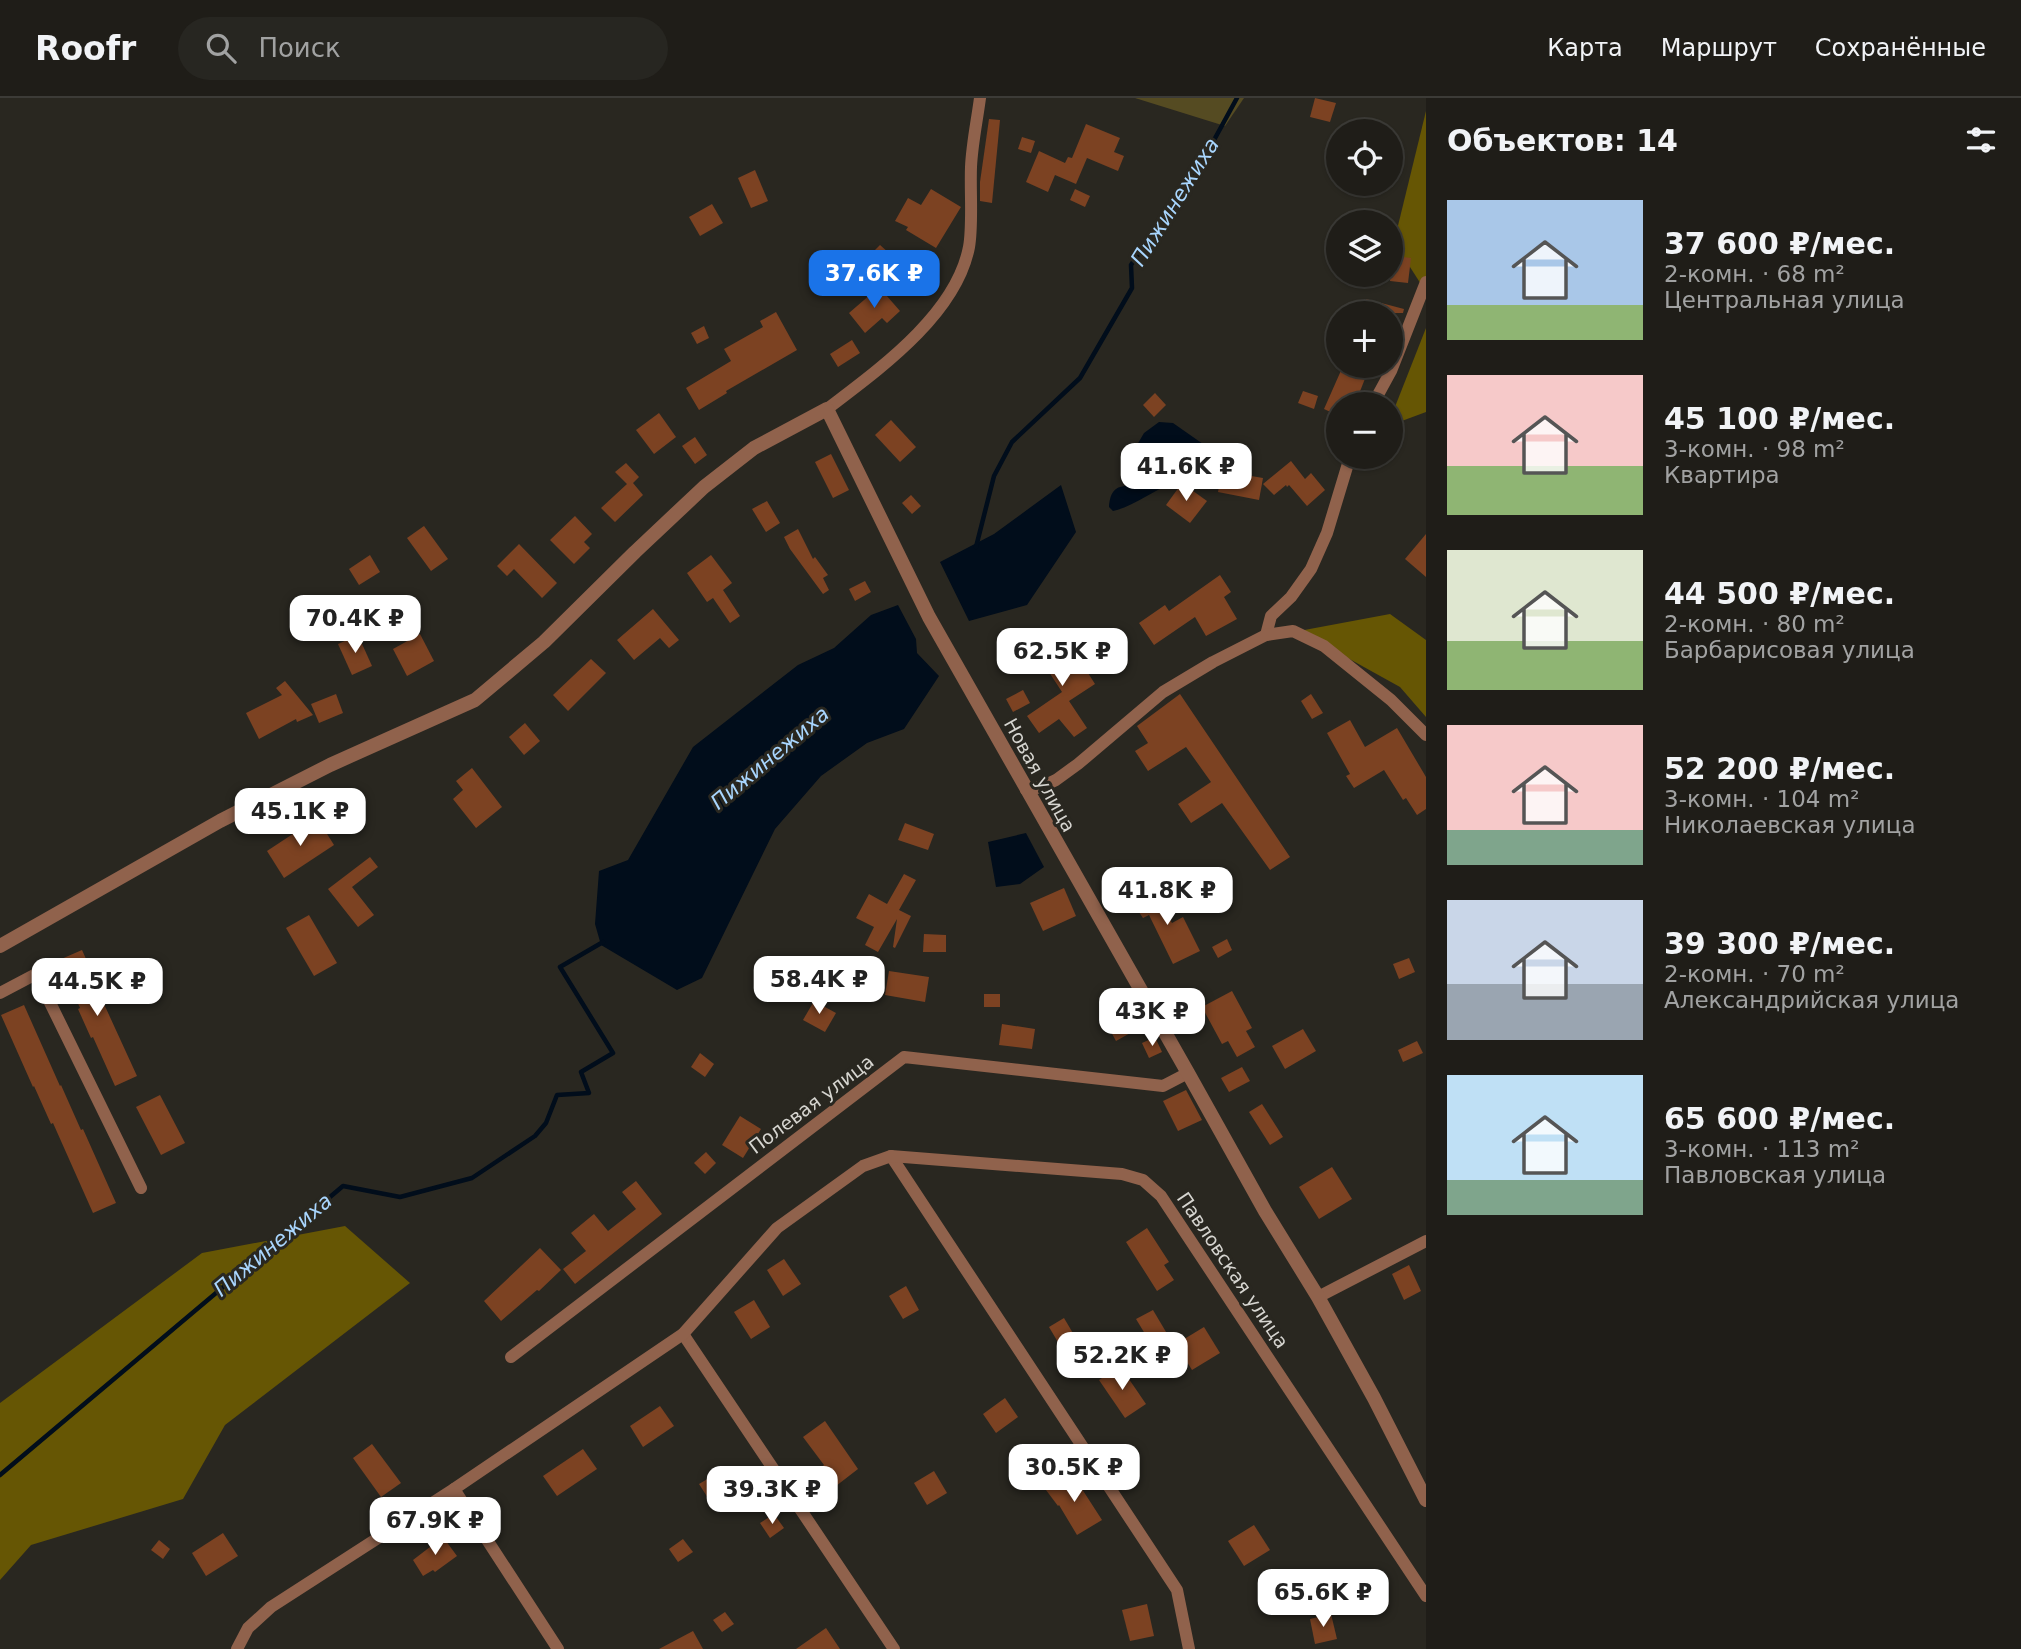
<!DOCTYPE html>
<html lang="ru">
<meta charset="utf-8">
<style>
:root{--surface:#1f1d18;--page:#272621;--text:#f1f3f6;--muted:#a1a2a2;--line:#3c3b37;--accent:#1a73e8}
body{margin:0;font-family:"DejaVu Sans",sans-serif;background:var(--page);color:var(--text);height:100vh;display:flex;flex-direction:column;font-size:26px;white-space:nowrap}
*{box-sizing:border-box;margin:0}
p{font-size:23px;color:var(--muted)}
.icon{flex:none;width:38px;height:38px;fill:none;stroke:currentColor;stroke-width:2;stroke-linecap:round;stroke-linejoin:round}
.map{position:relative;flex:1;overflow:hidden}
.drawer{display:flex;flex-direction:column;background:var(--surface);width:595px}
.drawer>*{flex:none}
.buttons{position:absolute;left:1326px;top:21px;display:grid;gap:14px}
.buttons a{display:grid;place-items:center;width:77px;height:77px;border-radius:50%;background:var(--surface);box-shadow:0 2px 5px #0004,0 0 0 2px var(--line);font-size:35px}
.price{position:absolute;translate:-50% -60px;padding:0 16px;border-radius:14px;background:#fff;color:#222;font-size:23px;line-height:46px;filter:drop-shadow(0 2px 4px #0008)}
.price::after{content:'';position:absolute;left:50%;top:42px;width:21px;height:16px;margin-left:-10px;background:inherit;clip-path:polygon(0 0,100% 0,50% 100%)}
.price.on{background:var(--accent);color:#fff}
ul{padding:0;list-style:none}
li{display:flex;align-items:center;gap:21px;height:175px;padding:0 21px}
li span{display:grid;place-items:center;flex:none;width:196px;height:140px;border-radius:0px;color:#555}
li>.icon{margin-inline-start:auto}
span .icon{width:84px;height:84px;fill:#fffc;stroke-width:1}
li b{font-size:30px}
h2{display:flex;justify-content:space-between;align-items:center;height:84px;padding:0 21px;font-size:30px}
header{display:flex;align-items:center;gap:42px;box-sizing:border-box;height:98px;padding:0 35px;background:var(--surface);border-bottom:2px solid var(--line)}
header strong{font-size:33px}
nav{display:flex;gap:38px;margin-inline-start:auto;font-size:24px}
.search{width:490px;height:63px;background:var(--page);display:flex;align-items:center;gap:18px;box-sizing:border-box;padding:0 24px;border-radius:38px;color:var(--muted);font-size:26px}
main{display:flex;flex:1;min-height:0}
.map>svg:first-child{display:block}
</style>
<header>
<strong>Roofr</strong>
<div class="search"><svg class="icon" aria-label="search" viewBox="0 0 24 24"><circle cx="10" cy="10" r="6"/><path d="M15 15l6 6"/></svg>Поиск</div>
<nav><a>Карта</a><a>Маршрут</a><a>Сохранённые</a></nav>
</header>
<main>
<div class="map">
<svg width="1426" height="1551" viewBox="0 0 1426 1551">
<rect width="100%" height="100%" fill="#292720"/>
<path fill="#554b22" d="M1135,0h109l-19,28z"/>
<g fill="#665604">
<path d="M1426,13v181l-32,-50z"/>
<path d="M1426,230v84l-35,13v-8z"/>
<path d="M1390,516l36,26v77l-26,-30 -101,-56z"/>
<path d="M345,1128l65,57 -185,142 -42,74 -152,46 -31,35v-177l202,-150z"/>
</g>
<g fill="#010d1b">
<path d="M1159,324l14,1 30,21 2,13 -6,7 -10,1 -7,5 -5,-5 -7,2 -2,9 7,6 -2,2c-21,6 -38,22 -60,27l-4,-4c1,-12 4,-21 18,-21l8,-15 -5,-14 14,-24z"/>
<path d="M1061,387l15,47 -49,73 -58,16 -29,-59 54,-28z"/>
<path d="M898,507l18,34 1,14 22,23 -35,53 -37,14 -46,33 -46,53 -73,149 -25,12 -76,-45 -6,-21 4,-53 29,-11 65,-113 105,-82 36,-17 37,-33z"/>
<path d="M1026,735l18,34 -24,17 -24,3 -8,-45z"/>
</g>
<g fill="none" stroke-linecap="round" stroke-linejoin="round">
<g stroke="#010d1b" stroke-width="4.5">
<path d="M976,449l18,-71 18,-34 68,-64 52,-90 -1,-23 40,-60 19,-21 47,-86"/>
<path d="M0,1377l343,-289 57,11 72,-19 63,-42 11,-13 11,-28 32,-2 -8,-21 32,-19 -53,-86 43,-25"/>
</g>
</g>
<g fill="#7c4222">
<path d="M1315,0l21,5 -6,19 -20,-5z"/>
<path d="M989,21l11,1 -8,83 -12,-2v-19z"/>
<path d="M1086,26l34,14 -6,14 10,4 -6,15 -31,-13 -11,26 -21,-9 -7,17 -22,-10 13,-31 26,12 3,-6 4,1z"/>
<path d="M1022,39l13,4 -4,12 -13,-4z"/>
<path d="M755,72l13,31 -17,7 -13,-30z"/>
<path d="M931,91l30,18 -25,41 -30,-18 2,-3 -13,-6 13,-23 13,7z"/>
<path d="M1075,91l15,7 -5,11 -15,-7z"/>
<path d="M712,106l11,19 -23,13 -11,-19z"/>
<path d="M880,147l9,8 -9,10 -9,-9z"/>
<path d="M923,157l15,9 -8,13 -15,-9z"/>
<path d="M1394,158l17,2 -3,25 -18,-2 1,-18 2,1z"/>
<path d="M879,189l21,24 -13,12 -5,-5 -17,15 -16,-20z"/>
<path d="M1366,201l38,10 -1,4h-41z"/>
<path d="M776,214l21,38 -71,41 1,2 -28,17 -13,-22 45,-27 -7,-12 39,-22 -3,-6z"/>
<path d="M704,228l5,12 -12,6 -6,-11z"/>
<path d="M852,242l8,13 -22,14 -8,-13z"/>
<path d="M1343,268h27l-15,38h-16v12l-15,-7z"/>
<path d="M1303,293l15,5 -4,13 -16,-6z"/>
<path d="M1155,295l11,12 -12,12 -11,-12z"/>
<path d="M659,315l17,24 -22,17 -18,-24z"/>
<path d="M891,322l25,27 -16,15 -25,-27z"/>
<path d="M695,339l12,18 -12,9 -13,-18z"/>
<path d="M831,356l18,36 -16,8 -18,-36z"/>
<path d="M1291,363l14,18 6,-6 14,17 -18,16 -18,-21 -2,2 -1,-2 -12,10 -11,-11z"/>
<path d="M626,365l13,14 -6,6 10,12 -28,27 -14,-14 26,-24 -12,-12z"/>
<path d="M1222,373l41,7 -4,22 -41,-8z"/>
<path d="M1182,385l25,18 -17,22 -24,-18z"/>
<path d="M911,397l10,11 -9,8 -10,-11z"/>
<path d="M767,403l13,22 -14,9 -14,-23z"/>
<path d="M575,418l17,18 -8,8 6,6 -16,16 -24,-24z"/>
<path d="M424,428l24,33 -17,12 -24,-33z"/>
<path d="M798,431l15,30 2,-2 13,18 -5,3 6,12 -6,4 -33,-45 -6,-12z"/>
<path d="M1426,436v43l-21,-18z"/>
<path d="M519,446l38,39 -15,15 -28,-29 -7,7 -10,-10z"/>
<path d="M370,457l10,17 -21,13 -10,-16z"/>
<path d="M711,457l21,28 -9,7 17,26 -10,7 -17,-25 -6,4 -20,-29z"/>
<path d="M1220,477l11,17 -7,5 13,22 -31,17 -11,-19 -41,28 -15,-22 26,-18 4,6z"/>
<path d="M865,483l6,11 -16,9 -6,-12z"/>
<path d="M326,499l9,15 -13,7 -9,-15z"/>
<path d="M653,511l26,31 -10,8 -9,-10 -26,22 -17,-20z"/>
<path d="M420,536l14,27 -27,15 -14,-27z"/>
<path d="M358,537l14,31 -20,9 -14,-31z"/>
<path d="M1055,537l15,23 6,-4 19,30 -26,17 18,27 -13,9 -15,-18 -20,14 -12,-17 35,-24 -28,-43z"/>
<path d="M591,561l15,14 -38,38 -15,-16z"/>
<path d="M285,583l28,34 -16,7 -1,-3 -37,20 -13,-26 36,-18 -6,-7z"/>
<path d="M1023,592l7,13 -17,9 -7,-13z"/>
<path d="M336,596l7,19 -24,10 -8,-19z"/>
<path d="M1180,596l110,163 -20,13 -48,-67 -31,20 -13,-19 33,-22 -25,-35 -38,24 -13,-20 13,-8 -11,-17z"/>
<path d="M1311,596l12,19 -11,6 -11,-18z"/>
<path d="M1350,622l15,27 32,-19 29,49v32l-9,6 -11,-17 -3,2 -19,-30 -30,18 -8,-12 4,-2 -23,-41z"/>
<path d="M525,625l15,18 -16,14 -15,-18z"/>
<path d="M472,670l30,39 -26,21 -23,-29 10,-9 -7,-9z"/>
<path d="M317,720l17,27 -50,33 -17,-27z"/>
<path d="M905,725l29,11 -6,16 -30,-10z"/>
<path d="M370,759l8,10 -26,20 22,28 -16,12 -30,-38z"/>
<path d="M904,776l12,6 -17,30 12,6 -16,32 -2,-1 4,-28 -19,33 -13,-7 9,-18 -18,-9 13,-24 18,10z"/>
<path d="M1149,789l23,36 11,-6 17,34 -27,13 -24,-49 -6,3 -13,-19z"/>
<path d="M1064,790l12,28 -33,15 -13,-28z"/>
<path d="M309,817l28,48 -23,13 -28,-48z"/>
<path d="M924,836l22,1v17h-23z"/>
<path d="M1227,841l5,11 -14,8 -6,-11z"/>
<path d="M82,852l13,29 -2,1 44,96 -22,10 -22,-49 -2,1 -13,-29 2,-1 -21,-48z"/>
<path d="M1409,860l6,14 -16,7 -6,-15z"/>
<path d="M839,863l31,15 -9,20 -31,-15z"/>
<path d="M889,873l40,6 -4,25 -40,-7z"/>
<path d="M1232,893l20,37 -6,3 9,16 -18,10 -9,-16 -6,3 -20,-37z"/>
<rect x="984" y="896" width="16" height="13"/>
<path d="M814,903l22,12 -11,19 -22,-12z"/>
<path d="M1128,906l13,23 -25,14 -13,-24z"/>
<path d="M24,907l36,81 1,-1 20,45 2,-1 33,74 -23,10 -40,-90 -2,1 -17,-38 -1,1 -32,-72z"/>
<path d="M1002,926l33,5 -3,20 -33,-4z"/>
<path d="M1303,931l13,22 -31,18 -13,-23z"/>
<path d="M1155,939l7,15 -13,6 -7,-15z"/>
<path d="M1417,943l6,12 -20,9 -5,-12z"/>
<path d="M700,955l14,11 -9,13 -14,-10z"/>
<path d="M1242,969l8,14 -21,11 -8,-14z"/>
<path d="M1186,992l16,30 -24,11 -15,-30z"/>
<path d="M160,997l25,48 -24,12 -25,-48z"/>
<path d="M1262,1006l21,33 -13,8 -21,-33z"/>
<path d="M740,1018l21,13 -18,29 -21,-13z"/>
<path d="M706,1054l10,11 -11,11 -11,-11z"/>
<path d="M1332,1069l20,32 -33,20 -20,-32z"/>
<path d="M636,1083l26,33 -87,70 -12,-15 23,-18 -15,-18 23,-19 14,17 28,-22 -14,-17z"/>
<path d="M1147,1130l22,34 -5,3 10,15 -17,11 -31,-49z"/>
<path d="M540,1150l21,22 -22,21 -2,-1 -36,31 -17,-20z"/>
<path d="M784,1161l17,25 -18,12 -16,-26z"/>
<path d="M1409,1167l12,26 -17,9 -12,-26z"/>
<path d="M906,1188l13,24 -16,9 -14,-23z"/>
<path d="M754,1202l16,27 -19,12 -17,-27z"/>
<path d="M1153,1212l16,27 -16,10 -17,-28z"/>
<path d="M1064,1220l13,22 -15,9 -13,-22z"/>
<path d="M1204,1229l16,26 -28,17 -16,-26z"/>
<path d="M1120,1268l26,38 -21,14 -26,-38z"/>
<path d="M1005,1300l13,19 -22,16 -13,-19z"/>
<path d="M660,1308l14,20 -31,21 -13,-21z"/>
<path d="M825,1323l33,48 -22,17 -14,-19 2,-2 -21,-28z"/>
<path d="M372,1346l29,39 -20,14 -28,-39z"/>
<path d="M583,1351l14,20 -40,27 -14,-20z"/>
<path d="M721,1373l8,15 -21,12 -9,-14z"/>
<path d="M934,1373l13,22 -20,12 -13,-22z"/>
<path d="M1071,1374l31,48 -25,15 -18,-30 -1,1 -12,-16z"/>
<path d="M774,1416l10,14 -14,10 -10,-15z"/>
<path d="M1254,1427l16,25 -26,16 -16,-25z"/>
<path d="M223,1435l15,23 -32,20 -14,-23z"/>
<path d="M443,1439l14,19 -22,16 -2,-2 -10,6 -10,-16z"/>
<path d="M683,1441l10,13 -15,10 -9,-13z"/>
<path d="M159,1442l11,9 -7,10 -12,-9z"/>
<path d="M1147,1506l7,32 -24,5 -8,-31z"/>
<path d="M725,1514l9,12 -12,8 -9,-12z"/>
<path d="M1331,1516l6,25 -22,5 -5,-25z"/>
<path d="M826,1530l14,21h-44z"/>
<path d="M693,1533l10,18h-44z"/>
</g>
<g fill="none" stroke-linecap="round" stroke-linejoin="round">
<g stroke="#90624c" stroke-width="12">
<path d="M1373,306l18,-33 35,-89"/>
<path d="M827,311c51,-39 129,-94 142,-162 4,-22 1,-56 2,-80 1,-23 6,-46 9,-69"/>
<path d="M1266,537l5,-19 20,-19 20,-28 16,-36 23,-76"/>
<path d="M1026,692l15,-3 15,-7 22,-16 85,-72 50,-30 53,-27 27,-4 31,15 67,54 35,35"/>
<path d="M0,895l36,-19 105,214"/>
<path d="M891,1058l286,434 12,59"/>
<path d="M1318,1199l108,-56"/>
<path d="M683,1236l211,315"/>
<path d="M511,1259l393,-300 259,29 25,-13"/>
<path d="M454,1391l104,160"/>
<path d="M237,1551l11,-21 23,-21 183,-118 229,-155 94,-106 86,-62 28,-10 231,18 21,6 18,16 265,400"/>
</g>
<path stroke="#90624c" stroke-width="14" d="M0,848l220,-125 110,-56 145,-65 69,-58 91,-90 69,-65 50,-39 73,-39 102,208 259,456 77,138 53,86 56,101 52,102"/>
</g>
<g text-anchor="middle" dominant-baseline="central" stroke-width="6" stroke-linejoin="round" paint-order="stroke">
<g font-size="19" fill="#d6d5d0" stroke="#292720">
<text transform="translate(1040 677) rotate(61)">Новая улица</text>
<text transform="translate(811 1006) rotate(-37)">Полевая улица</text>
<text transform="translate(1233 1172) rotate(56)">Павловская улица</text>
</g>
<g font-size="21" font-style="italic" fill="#a9d6fe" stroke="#292720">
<text transform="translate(1175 104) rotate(-58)">Пижинежиха</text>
<text transform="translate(770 660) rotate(-40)">Пижинежиха</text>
<text transform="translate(273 1147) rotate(-40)">Пижинежиха</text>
</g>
</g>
</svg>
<div class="buttons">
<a><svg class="icon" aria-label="locate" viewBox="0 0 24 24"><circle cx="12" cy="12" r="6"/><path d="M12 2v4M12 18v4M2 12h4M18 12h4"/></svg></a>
<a><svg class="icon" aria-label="layers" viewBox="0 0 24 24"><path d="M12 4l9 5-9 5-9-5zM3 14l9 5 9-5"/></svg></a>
<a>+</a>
<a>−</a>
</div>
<b class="price on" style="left:874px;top:212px">37.6K ₽</b>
<b class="price" style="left:1186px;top:405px">41.6K ₽</b>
<b class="price" style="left:355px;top:557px">70.4K ₽</b>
<b class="price" style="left:1062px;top:590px">62.5K ₽</b>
<b class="price" style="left:300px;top:750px">45.1K ₽</b>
<b class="price" style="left:1167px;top:829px">41.8K ₽</b>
<b class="price" style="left:819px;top:918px">58.4K ₽</b>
<b class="price" style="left:97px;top:920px">44.5K ₽</b>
<b class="price" style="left:1152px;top:950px">43K ₽</b>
<b class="price" style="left:1122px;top:1294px">52.2K ₽</b>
<b class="price" style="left:1074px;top:1406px">30.5K ₽</b>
<b class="price" style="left:772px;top:1428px">39.3K ₽</b>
<b class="price" style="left:435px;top:1459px">67.9K ₽</b>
<b class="price" style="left:1323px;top:1531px">65.6K ₽</b>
</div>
<section class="drawer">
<h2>Объектов: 14<svg class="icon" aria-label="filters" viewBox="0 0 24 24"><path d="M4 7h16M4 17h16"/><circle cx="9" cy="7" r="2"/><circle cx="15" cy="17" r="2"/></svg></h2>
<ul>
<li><span style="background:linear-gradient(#a9c7e8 75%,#8fb573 0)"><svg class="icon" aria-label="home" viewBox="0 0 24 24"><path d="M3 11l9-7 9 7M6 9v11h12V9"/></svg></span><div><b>37 600 ₽/мес.</b><p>2-комн. · 68 m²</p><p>Центральная улица</p></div></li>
<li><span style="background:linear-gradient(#f6c9c9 65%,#8fb573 0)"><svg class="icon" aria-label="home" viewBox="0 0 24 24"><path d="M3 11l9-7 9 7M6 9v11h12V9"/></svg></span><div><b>45 100 ₽/мес.</b><p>3-комн. · 98 m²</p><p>Квартира</p></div></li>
<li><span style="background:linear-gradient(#dfe7d0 65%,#8fb573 0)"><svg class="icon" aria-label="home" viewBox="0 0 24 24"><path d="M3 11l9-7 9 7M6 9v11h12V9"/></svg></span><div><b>44 500 ₽/мес.</b><p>2-комн. · 80 m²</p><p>Барбарисовая улица</p></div></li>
<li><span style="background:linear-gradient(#f6c9c9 75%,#7fa58c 0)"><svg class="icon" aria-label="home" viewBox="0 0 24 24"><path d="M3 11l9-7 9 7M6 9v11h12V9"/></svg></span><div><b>52 200 ₽/мес.</b><p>3-комн. · 104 m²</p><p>Николаевская улица</p></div></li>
<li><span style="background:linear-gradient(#c9d6e8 60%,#9aa5b1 0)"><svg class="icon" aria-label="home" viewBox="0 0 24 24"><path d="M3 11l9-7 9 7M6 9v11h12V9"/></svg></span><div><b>39 300 ₽/мес.</b><p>2-комн. · 70 m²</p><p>Александрийская улица</p></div></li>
<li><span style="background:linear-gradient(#bfe0f5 75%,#7fa58c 0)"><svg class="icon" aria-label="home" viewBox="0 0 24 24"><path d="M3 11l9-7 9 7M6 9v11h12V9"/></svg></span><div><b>65 600 ₽/мес.</b><p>3-комн. · 113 m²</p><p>Павловская улица</p></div></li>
</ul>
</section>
</main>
